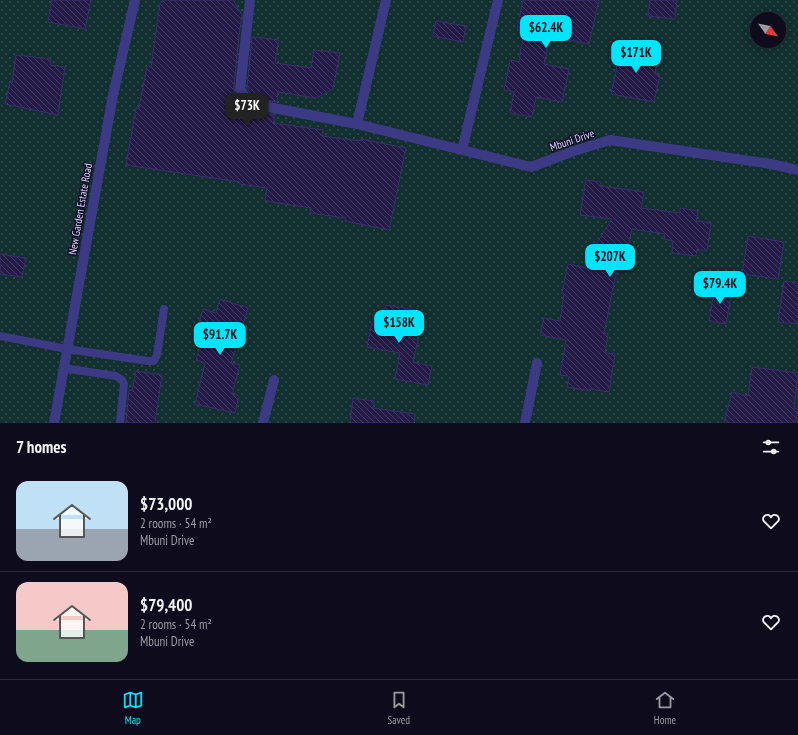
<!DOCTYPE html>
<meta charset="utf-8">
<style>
:root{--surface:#0e0b1c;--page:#1c1929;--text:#f1f3f6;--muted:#9b9ba3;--line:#2e2b3b;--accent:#00e5ff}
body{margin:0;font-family:"PT Sans Narrow",sans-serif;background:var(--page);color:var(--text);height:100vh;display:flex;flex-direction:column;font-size:15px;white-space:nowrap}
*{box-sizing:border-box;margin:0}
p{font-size:13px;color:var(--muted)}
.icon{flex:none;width:22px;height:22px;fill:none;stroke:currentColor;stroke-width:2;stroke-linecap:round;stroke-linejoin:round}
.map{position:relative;height:423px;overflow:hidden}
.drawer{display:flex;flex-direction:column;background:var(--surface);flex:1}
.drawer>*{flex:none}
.needle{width:26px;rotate:123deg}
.tools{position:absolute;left:750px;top:12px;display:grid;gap:8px}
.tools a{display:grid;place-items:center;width:36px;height:36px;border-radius:50%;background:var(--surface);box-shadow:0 2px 10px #0003,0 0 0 1px var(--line);font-size:20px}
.price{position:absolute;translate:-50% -34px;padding:0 9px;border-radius:8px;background:var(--accent);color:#111;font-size:13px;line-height:26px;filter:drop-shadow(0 1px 2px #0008)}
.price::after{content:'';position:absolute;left:50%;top:24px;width:12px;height:9px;margin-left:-6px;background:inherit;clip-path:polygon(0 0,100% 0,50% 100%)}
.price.current{background:#222;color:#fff}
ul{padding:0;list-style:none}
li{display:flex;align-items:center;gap:12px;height:100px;padding:0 16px}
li+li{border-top:1px solid var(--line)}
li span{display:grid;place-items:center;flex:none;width:112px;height:80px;border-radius:12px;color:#555}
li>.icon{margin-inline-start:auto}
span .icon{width:48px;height:48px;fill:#fffc;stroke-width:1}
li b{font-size:17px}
h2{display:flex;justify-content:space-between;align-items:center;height:48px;padding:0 16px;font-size:17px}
.tabs{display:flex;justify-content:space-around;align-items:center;height:56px;border-top:1px solid var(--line);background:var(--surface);font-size:11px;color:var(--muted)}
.tabs a{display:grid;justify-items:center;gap:2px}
.tabs .current{color:var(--accent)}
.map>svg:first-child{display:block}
</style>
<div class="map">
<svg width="798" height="423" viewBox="0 0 798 423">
<defs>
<pattern id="garden-dots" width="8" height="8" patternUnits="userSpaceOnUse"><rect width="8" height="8" fill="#12302f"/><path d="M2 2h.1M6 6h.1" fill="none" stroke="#344d4e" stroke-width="1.8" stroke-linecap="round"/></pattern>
<pattern id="building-back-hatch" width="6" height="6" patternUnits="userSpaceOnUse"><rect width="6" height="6" fill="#241b47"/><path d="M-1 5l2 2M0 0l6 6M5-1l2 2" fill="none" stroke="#433b63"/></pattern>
</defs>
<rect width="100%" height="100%" fill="#130f26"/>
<path fill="url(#garden-dots)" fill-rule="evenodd" d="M0,0h798v423h-798zM757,19h22v22h-22z"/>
<g fill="url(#building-back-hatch)" stroke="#3b2d73">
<path d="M52,0h39l-6,29 -37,-7z"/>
<path d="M164,0h69l9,15 -3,20 -5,53v4l9,12 17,8 15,3 -2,8 50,7 -1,6 39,5v-2l45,9 -17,82 -44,-9 1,-3 -36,-5 1,-5 -46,-7 2,-13 -27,-4v-2l-114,-17 10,-57h3l8,-42 4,1 9,-64z"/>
<path d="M523,0h76l-10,44 -39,-8 -6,28 25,5 -7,33 -26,-5 -4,20 -22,-4 4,-21 -10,-2 6,-30 9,2 5,-32 -7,-1z"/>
<path d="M650,0h27l-2,19 -27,-3z"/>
<path d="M436,21l30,5 -3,16 -30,-6z"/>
<path d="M252,37l27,3 -4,23 36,5 3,-18 26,3 -7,36 -17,9 -38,-6 -1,10 -12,-2 -15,-7 -3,-6z"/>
<path d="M630,43l19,4 -2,8 11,2 -3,17 5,1 -6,27 -43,-8 10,-46 8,1z"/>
<path d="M16,55l35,4 -1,6 15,2 -7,48 -53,-11 5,-22 2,1z"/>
<path d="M586,180l15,2 -1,4 44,6 -3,16 39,5v-5l18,3 -2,10 15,2 -4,28 -10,-2 -1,7 -24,-3 1,-12 -9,-2 1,-5 -33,-5 -7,31 -6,-1 -15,74 4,1 -3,19 10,1 -6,38 -19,-3v2l-23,-4 2,-11 -9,-1 6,-35 -26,-5 4,-17 16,3 4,-27 -2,-1 6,-29 18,4 3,-13 23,-36 -32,-4z"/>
<path d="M748,236l36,6 -6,37 -36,-5z"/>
<path d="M0,254l26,4 -4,19 -22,-3z"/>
<path d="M784,281l14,2v41l-20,-2z"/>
<path d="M715,286l17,3 -6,35 -17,-3z"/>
<path d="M220,299l28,9 -17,55 9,2 -8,29 7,2 -4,17 -40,-9 10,-41 -9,-3 8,-25 -8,-2 7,-24 13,4z"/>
<path d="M386,305l28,5 -6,28 10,2 -5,22 19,4 -4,19 -33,-6 5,-26 -33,-6 5,-25 8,2z"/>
<path d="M752,367l46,6 -4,35 4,1v1l-3,13h-71l8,-31 16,4z"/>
<path d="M136,371l26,4 -7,48h-29l3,-33 3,1z"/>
<path d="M353,398l21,3 -1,7 42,6 -1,9h-64z"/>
</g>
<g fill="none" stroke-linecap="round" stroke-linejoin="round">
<g stroke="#3d3a85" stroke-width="8">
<path d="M0,336l67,13 81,12h6l3,-6 7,-46"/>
<path d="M63,368l53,8 6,4 2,4 -4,39"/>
</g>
<g stroke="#3d3a85" stroke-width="10">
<path d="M250,0l-10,89 6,9 17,8 94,18 174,43 43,-16 36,-11 161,24 27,6"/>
<path d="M357,124l29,-124"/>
<path d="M462,150l36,-150"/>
<path d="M263,423l11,-43"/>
<path d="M525,423l12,-60"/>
</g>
<path stroke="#3d3a85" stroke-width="10" d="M54,423l59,-328 22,-95"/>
</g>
<g text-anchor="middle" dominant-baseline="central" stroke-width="3" stroke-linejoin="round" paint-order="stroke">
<g font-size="11" fill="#d9d4ff" stroke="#130f26">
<text transform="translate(572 140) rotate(-19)">Mbuni Drive</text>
<text transform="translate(80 209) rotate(-80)">New Garden Estate Road</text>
</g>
</g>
</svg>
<div class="tools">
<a><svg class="needle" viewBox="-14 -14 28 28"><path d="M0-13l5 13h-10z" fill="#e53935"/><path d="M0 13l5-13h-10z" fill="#9b9ba3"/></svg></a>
</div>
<b class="price" style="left:546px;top:49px">$62.4K</b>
<b class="price" style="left:636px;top:74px">$171K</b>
<b class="price current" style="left:247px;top:127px">$73K</b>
<b class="price" style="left:610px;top:278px">$207K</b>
<b class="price" style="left:720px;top:305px">$79.4K</b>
<b class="price" style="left:399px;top:344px">$158K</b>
<b class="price" style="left:220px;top:356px">$91.7K</b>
</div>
<section class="drawer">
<h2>7 homes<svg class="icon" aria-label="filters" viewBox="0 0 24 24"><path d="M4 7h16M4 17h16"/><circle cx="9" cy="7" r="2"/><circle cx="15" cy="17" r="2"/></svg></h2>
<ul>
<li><span style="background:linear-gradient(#bfe0f5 60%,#9aa5b1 0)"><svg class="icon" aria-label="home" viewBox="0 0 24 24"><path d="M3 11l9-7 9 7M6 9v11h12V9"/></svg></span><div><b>$73,000</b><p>2 rooms · 54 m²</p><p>Mbuni Drive</p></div><svg class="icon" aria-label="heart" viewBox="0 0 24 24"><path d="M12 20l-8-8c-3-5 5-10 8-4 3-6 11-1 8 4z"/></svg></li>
<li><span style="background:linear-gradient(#f6c9c9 60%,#7fa58c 0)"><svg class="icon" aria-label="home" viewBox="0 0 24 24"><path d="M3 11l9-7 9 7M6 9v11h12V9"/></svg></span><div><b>$79,400</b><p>2 rooms · 54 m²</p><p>Mbuni Drive</p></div><svg class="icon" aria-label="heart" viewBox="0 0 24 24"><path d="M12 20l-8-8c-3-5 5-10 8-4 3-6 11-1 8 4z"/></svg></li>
</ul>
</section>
<nav class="tabs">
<a class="current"><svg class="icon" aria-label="map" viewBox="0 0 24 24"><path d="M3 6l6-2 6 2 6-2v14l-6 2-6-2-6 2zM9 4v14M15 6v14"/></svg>Map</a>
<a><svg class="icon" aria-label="saved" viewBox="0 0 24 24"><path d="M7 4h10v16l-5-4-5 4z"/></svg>Saved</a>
<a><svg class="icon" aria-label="home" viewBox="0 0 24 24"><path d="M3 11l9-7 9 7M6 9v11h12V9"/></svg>Home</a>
</nav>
